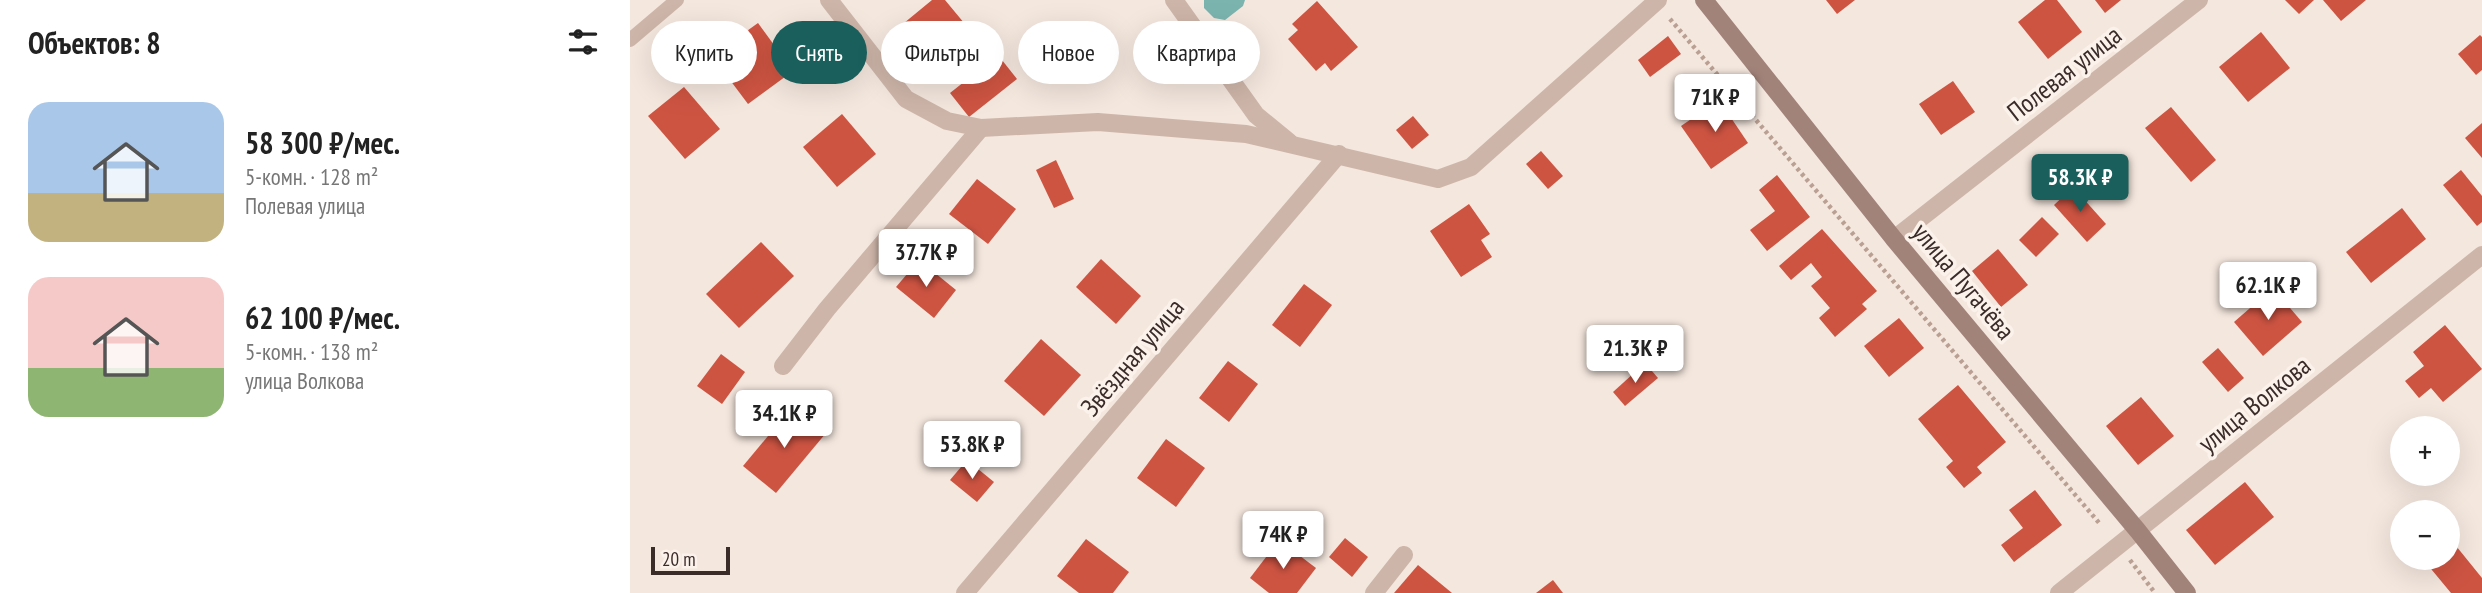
<!DOCTYPE html>
<html lang="ru">
<meta charset="utf-8">
<style>
:root{--surface:#fff;--page:#f2f2f2;--text:#222;--muted:#767676;--accent:#1b5f5c}
body{margin:0;font-family:"PT Sans Narrow",sans-serif;background:var(--page);color:var(--text);height:100vh;display:flex;flex-direction:column;font-size:26px;white-space:nowrap}
*{box-sizing:border-box;margin:0}
p{font-size:23px;color:var(--muted)}
.icon{flex:none;width:38px;height:38px;fill:none;stroke:currentColor;stroke-width:2;stroke-linecap:round;stroke-linejoin:round}
.map{position:relative;flex:1;overflow:hidden}
.panel{display:flex;flex-direction:column;background:var(--surface);width:630px}
.panel>*{flex:none}
.hud{position:absolute;left:21px;top:21px;width:665px;height:63px;display:flex;gap:14px}
.tools{position:absolute;left:1760px;top:416px;display:grid;gap:14px}
.tools a{display:grid;place-items:center;width:70px;height:70px;border-radius:50%;background:var(--surface);box-shadow:0 7px 28px #0002;font-size:35px}
.scale{position:absolute;left:21px;bottom:18px;width:79px;box-sizing:border-box;padding-left:7px;border:4px solid #3a2c29;border-top:0;font-size:19px;line-height:24px;white-space:nowrap;color:#3a2c29;-webkit-text-stroke:5px #fbf2eb;paint-order:stroke}
.price{position:absolute;translate:-50% -60px;padding:0 16px;border-radius:7px;background:#fff;color:#222;font-size:23px;line-height:46px;filter:drop-shadow(0 2px 4px #0008)}
.price::after{content:'';position:absolute;left:50%;top:42px;width:21px;height:16px;margin-left:-10px;background:inherit;clip-path:polygon(0 0,100% 0,50% 100%)}
.price.on{background:var(--accent);color:#fff}
ul{padding:0;list-style:none}
li{display:flex;align-items:center;gap:21px;height:175px;padding:0 28px}
li span{display:grid;place-items:center;flex:none;width:196px;height:140px;border-radius:21px;color:#555}
li>.icon{margin-inline-start:auto}
span .icon{width:84px;height:84px;fill:#fffc;stroke-width:1}
li b{font-size:30px}
h2{display:flex;justify-content:space-between;align-items:center;height:84px;padding:0 28px;font-size:30px}
.pill{padding:0 24px;border-radius:32px;background:var(--surface);box-shadow:0 7px 28px #0002;font-size:24px;line-height:63px}
.pill.on{background:var(--accent);color:#fff}
main{display:flex;flex:1;min-height:0}
.map>svg:first-child{display:block}
</style>
<main>
<section class="panel">
<h2>Объектов: 8<svg class="icon" aria-label="filters" viewBox="0 0 24 24"><path d="M4 7h16M4 17h16"/><circle cx="9" cy="7" r="2"/><circle cx="15" cy="17" r="2"/></svg></h2>
<ul>
<li><span style="background:linear-gradient(#a9c7e8 65%,#c2b280 0)"><svg class="icon" aria-label="home" viewBox="0 0 24 24"><path d="M3 11l9-7 9 7M6 9v11h12V9"/></svg></span><div><b>58 300 ₽/мес.</b><p>5-комн. · 128 m²</p><p>Полевая улица</p></div></li>
<li><span style="background:linear-gradient(#f6c9c9 65%,#8fb573 0)"><svg class="icon" aria-label="home" viewBox="0 0 24 24"><path d="M3 11l9-7 9 7M6 9v11h12V9"/></svg></span><div><b>62 100 ₽/мес.</b><p>5-комн. · 138 m²</p><p>улица Волкова</p></div></li>
</ul>
</section>
<div class="map">
<svg width="1852" height="593" viewBox="0 0 1852 593">
<rect width="100%" height="100%" fill="#f4e7de"/>
<path fill="#7bb4af" d="M574,0h41l-2,6 -18,14 -11,-2 -10,-10z"/>
<g fill="#ce5442">
<path d="M302,0h13l34,41 -26,22 -11,-14 -16,14 -28,-35z"/>
<path d="M1196,0h29l-18,14z"/>
<path d="M1415,0h12l25,32 -34,27 -30,-37z"/>
<path d="M1465,0h26l-16,13z"/>
<path d="M1655,0h29l-15,14z"/>
<path d="M1693,0h43l-25,21z"/>
<path d="M687,1l41,46 -27,24 -6,-8 -9,8 -28,-32 10,-9 -6,-6z"/>
<path d="M128,23l35,48 -45,33 -36,-48z"/>
<path d="M1631,32l29,36 -42,34 -29,-35z"/>
<path d="M1850,35l2,2v33l-6,5 -18,-21z"/>
<path d="M1038,36l13,18 -31,23 -12,-17z"/>
<path d="M368,55l19,24 -48,38 -19,-24z"/>
<path d="M1323,81l22,31 -34,23 -22,-31z"/>
<path d="M54,87l36,42 -35,30 -37,-43z"/>
<path d="M1089,100l29,43 -37,26 -30,-43z"/>
<path d="M1541,107l45,53 -25,22 -46,-54z"/>
<path d="M212,114l34,40 -39,33 -34,-40z"/>
<path d="M783,116l16,19 -17,14 -16,-19z"/>
<path d="M1852,123v35l-17,-20z"/>
<path d="M911,151l22,25 -15,13 -22,-25z"/>
<path d="M426,160l18,39 -20,9 -18,-38z"/>
<path d="M1831,170l21,26v26l-5,4 -34,-41z"/>
<path d="M1147,175l33,42 -43,34 -17,-21 25,-19 -16,-21z"/>
<path d="M347,179l39,30 -28,35 -39,-30z"/>
<path d="M1443,187l33,37 -19,18 -33,-37z"/>
<path d="M839,204l21,30 -9,6 11,17 -31,20 -31,-46z"/>
<path d="M1772,208l24,31 -55,44 -25,-31z"/>
<path d="M1412,217l17,17 -23,23 -17,-17z"/>
<path d="M1192,229l55,62 -15,13 5,5 -32,28 -16,-19 11,-10 -19,-22 11,-9 -11,-14 -20,17 -12,-14z"/>
<path d="M131,242l33,34 -55,52 -33,-34z"/>
<path d="M1368,249l30,36 -27,22 -29,-36z"/>
<path d="M471,259l40,37 -25,28 -40,-37z"/>
<path d="M289,260l37,30 -22,28 -38,-31z"/>
<path d="M674,284l28,21 -32,42 -28,-22z"/>
<path d="M1643,288l29,34 -39,34 -29,-34z"/>
<path d="M1269,318l25,30 -35,29 -25,-31z"/>
<path d="M1815,325l37,44 -39,33 -12,-14 -12,10 -14,-17 19,-15 -11,-14z"/>
<path d="M411,339l40,36 -37,41 -40,-35z"/>
<path d="M1588,348l26,30 -16,14 -26,-30z"/>
<path d="M91,354l24,18 -23,32 -25,-18z"/>
<path d="M598,361l30,23 -29,38 -30,-24z"/>
<path d="M1015,363l13,15 -33,28 -12,-14z"/>
<path d="M1328,385l48,57 -29,25 5,6 -18,15 -18,-21 7,-6 -35,-42z"/>
<path d="M1511,397l33,39 -36,29 -32,-39z"/>
<path d="M163,406l33,27 -50,60 -33,-27z"/>
<path d="M536,439l39,29 -29,39 -39,-29z"/>
<path d="M337,460l27,22 -17,20 -27,-22z"/>
<path d="M1615,482l29,35 -59,48 -29,-35z"/>
<path d="M1405,490l27,35 -48,37 -13,-17 22,-17 -14,-18z"/>
<path d="M1818,536l34,42v15h-31l-29,-35h26z"/>
<path d="M715,538l23,19 -16,20 -23,-20z"/>
<path d="M456,539l43,33 -16,21h-34l-22,-17z"/>
<path d="M649,540l37,28 -19,25h-28l-19,-15z"/>
<path d="M788,565l34,28h-58z"/>
<path d="M923,580l10,13h-27z"/>
</g>
<g fill="none" stroke-linecap="round" stroke-linejoin="round">
<g stroke="#ba9f93" stroke-width="4.5" stroke-dasharray="3.5 3.5" stroke-linecap="butt">
<path d="M1040,19l430,505"/>
<path d="M1500,560l25,33"/>
</g>
<path stroke="#ceb5a9" stroke-width="14" d="M0,40l47,-40"/>
<g stroke="#ceb5a9" stroke-width="18">
<path d="M199,0l77,99 41,22 34,7 117,-6 148,12 192,45 33,-12 187,-167"/>
<path d="M544,0l82,115 33,27"/>
<path d="M1264,239l305,-239"/>
<path d="M153,366l44,-57 154,-181"/>
<path d="M335,593l374,-439"/>
<path d="M744,593l30,-38"/>
<path d="M1429,593l423,-338"/>
</g>
<path stroke="#a2837a" stroke-width="18" d="M1074,0l190,239 244,292 49,62"/>
</g>
<g text-anchor="middle" dominant-baseline="central" stroke-width="7" stroke-linejoin="round" paint-order="stroke">
<g font-size="26" fill="#3a2c29" stroke="#fbf2eb">
<text transform="translate(1434 73) rotate(-38)">Полевая улица</text>
<text transform="translate(1334 281) rotate(50)">улица Пугачёва</text>
<text transform="translate(502 357) rotate(-50)">Звёздная улица</text>
<text transform="translate(1624 404) rotate(-39)">улица Волкова</text>
</g>
</g>
</svg>
<div class="tools">
<a>+</a>
<a>−</a>
</div>
<div class="scale">20 m</div>
<b class="price" style="left:1085px;top:134px">71K ₽</b>
<b class="price on" style="left:1450px;top:214px">58.3K ₽</b>
<b class="price" style="left:296px;top:289px">37.7K ₽</b>
<b class="price" style="left:1638px;top:322px">62.1K ₽</b>
<b class="price" style="left:1005px;top:385px">21.3K ₽</b>
<b class="price" style="left:154px;top:450px">34.1K ₽</b>
<b class="price" style="left:342px;top:481px">53.8K ₽</b>
<b class="price" style="left:653px;top:571px">74K ₽</b>
<div class="hud">
<a class="pill">Купить</a>
<a class="pill on">Снять</a>
<a class="pill">Фильтры</a>
<a class="pill">Новое</a>
<a class="pill">Квартира</a>
</div>
</div>
</main>
